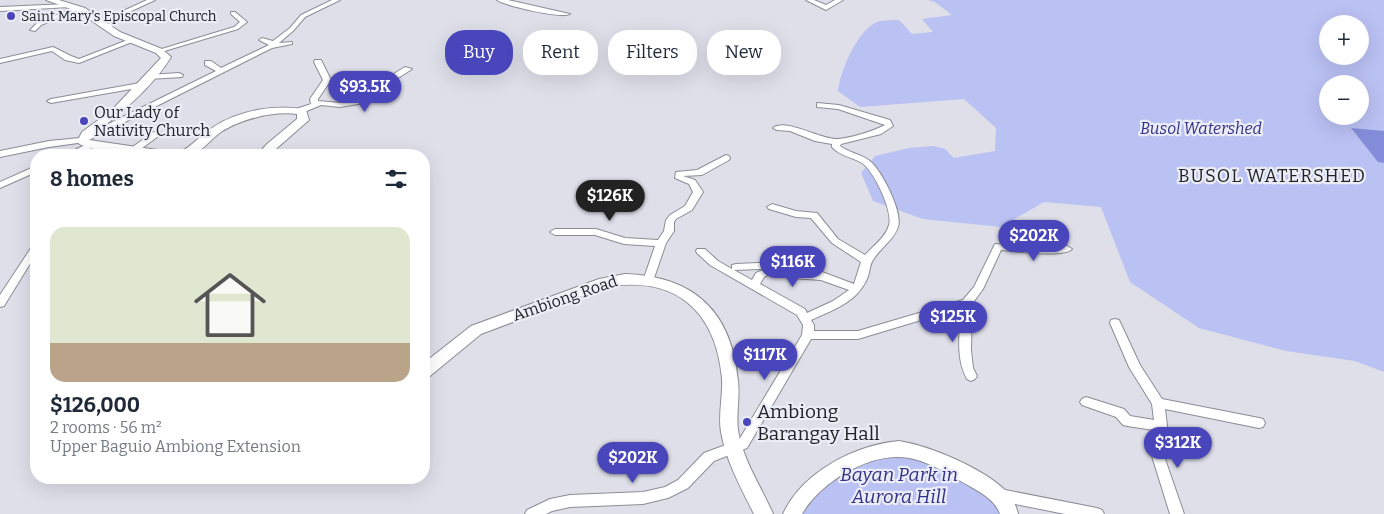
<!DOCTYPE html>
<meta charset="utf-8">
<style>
:root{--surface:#fff;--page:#f2f2f3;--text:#1f2937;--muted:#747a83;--accent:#4946bc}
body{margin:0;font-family:Bitter,serif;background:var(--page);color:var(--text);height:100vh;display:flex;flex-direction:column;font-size:19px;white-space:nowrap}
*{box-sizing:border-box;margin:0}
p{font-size:16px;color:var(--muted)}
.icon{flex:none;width:28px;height:28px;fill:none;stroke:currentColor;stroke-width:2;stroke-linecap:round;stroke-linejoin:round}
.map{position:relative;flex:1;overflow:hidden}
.panel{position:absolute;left:30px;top:149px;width:400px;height:335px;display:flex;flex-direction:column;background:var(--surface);border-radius:20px;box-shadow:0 5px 20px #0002}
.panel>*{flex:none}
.guide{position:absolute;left:445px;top:30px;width:475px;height:45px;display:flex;gap:10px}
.fabs{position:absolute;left:1319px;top:15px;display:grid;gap:10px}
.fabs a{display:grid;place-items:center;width:50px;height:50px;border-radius:50%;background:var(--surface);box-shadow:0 5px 20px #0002;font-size:25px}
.price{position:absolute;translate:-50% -42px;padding:0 11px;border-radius:18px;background:var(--accent);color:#fff;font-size:16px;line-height:32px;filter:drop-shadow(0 1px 2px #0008)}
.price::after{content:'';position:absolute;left:50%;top:30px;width:15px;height:11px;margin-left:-8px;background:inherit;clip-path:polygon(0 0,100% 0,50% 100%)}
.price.active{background:#222;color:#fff}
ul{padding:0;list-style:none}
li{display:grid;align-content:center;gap:10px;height:265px;padding:0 20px}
li span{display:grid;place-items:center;height:155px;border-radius:15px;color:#555}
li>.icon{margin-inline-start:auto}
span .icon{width:90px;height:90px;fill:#fffc;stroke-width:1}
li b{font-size:21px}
h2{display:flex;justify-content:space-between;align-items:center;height:60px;padding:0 20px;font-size:21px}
.pill{padding:0 18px;border-radius:20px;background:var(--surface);box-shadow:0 5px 20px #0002;font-size:18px;line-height:45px}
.pill.active{background:var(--accent);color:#fff}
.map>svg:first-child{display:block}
</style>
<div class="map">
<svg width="1384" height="514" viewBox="0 0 1384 514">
<rect width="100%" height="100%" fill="#dedfe9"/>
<g fill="#bac1f3" fill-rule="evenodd">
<path d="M928,0h456v372l-29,-11 -69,-10 -87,-23 -69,-46 -29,-75 -57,-5 -43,25 -78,-8 -50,-18 -12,-28 14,-17 34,-8 25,-2 11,3 9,9 41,-7 1,-23 -32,-29 -104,8 -22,-16c2,-19 18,-58 37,-68 6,-3 17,-3 24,-3l13,14 21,-2 -11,-13 30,-4 -17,-13zM1328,24h32v32h-32zM1328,84h32v32h-32z"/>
<path d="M899,454c31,9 67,23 92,44 5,3 8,11 11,16h-201c31,-39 51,-47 98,-60z"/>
</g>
<path fill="#848dd9" d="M1351,128l33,3v32l-6,-1z"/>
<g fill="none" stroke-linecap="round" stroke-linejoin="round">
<g stroke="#8b8d96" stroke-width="2">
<g id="street">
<path d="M147,0h8l-30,14 -16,15 -5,-1 17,-16z"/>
<path d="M332,0h8l-35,17 -11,13 -15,13 13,-1v2l-20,4 -187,94 -36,5 -49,10v-6l49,-10 31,-3 136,-67 -11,-6v-4h6l10,7 48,-23 -10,-5 3,-2 11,3 17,-13 11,-13z"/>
<path d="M497,0h11l62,14c-8,5 -64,-8 -73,-14z"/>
<path d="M806,0h8l12,5 9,-5h8l-17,10z"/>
<path d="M68,4l2,1v2l-70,4v-4z"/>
<path d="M74,8l5,1 -38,16 -6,6 -5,-1 7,-7z"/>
<path d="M231,12h4l12,10 -9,7 -77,23 -6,-1 79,-24 6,-5 -9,-8z"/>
<path d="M130,39l3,2 -1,1 -53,21 -14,-3 -13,-9 -52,12v-4l53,-12 18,9 8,3z"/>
<path d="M315,60h6l10,20 -13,19v2l22,2 37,-7 8,-4 7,-17 13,-8 7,2 -14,9 -7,17 -9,5 -42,7 -19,-2 -19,8h-6v-4l15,-5 -1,-5 13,-19 -9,-18z"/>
<path d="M179,73l4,2 -1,2 -33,2 -4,-2 4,-2z"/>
<path d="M140,83h3v4l-92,16 -4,-2 4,-2z"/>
<path d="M817,103l22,2 51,15 3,6 -12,8 -40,10 -1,2c9,7 22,8 31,16 11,10 32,50 27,65 -4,13 -18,21 -25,33 -4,6 -3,14 -7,21 -11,22 -33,29 -55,39l3,5v6h44l105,-31 11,-13 21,-43 42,3 30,-1 5,3c-9,9 -57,2 -71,1l-18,39 -11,15 -1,46 2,18 4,8 -2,3 -4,2 -4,-2c-12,-22 -7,-46 -6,-71l-103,31h-47l-64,109 -33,13 -26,27 -20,10 -25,6 -73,3 -18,4 -6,3h-21l2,-4 23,-11 20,-4 73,-3 22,-5 13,-7 26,-27 35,-13 63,-105 1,-10 -6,-10 -87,-50 -13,-12 -1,-2 1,-2h8l13,12 14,8v-4l4,-1 41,-2 12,3 11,7h22l32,12 7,-22 -29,-19 -21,-25 -15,-1 -27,-8 -2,-2 5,-3 24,7 21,2 21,26 27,16c8,-9 21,-18 24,-30 4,-14 -15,-54 -27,-62 -10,-6 -22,-7 -30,-16v-3l-17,-3 -25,-10 -13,-1 -4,-2c13,-10 46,11 63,11 12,0 38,-8 49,-14l-47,-16 -21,-2zM760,269h5l-9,4 -4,7 -18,-10zM779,269l9,4 5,5 28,2 28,10 -16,11 -26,12 -2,-4 -45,-25 4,-7z"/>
<path d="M154,132h6l1,2 -24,18h-6v-4z"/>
<path d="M91,142l3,1v4l-18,8h-11z"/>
<path d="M726,155l3,1 1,2 -1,2 -27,15 -19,1 12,4 8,12 -11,18 -16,9 -2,3v9l-8,12 -13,38h-8l-1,-3 11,-32 -31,-2 -29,-9h-40l-5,-3 5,-3h41l29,9 33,2 6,-9 2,-11 4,-5 15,-9 8,-14 -4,-8 -14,-6 1,-6 21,-2z"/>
<path d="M36,166v6l-36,16v-6z"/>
<path d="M36,244v10l-32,52 -4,1v-12l33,-50z"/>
<path d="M1115,319l4,1 21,45 22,34 97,19 4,1 2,4 -2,4 -4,1 -94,-19 2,17 -3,30 20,58h-14l-18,-58 2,-26 -27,-4 -4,-1 -7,-8 -34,-12 -2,-3 2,-3 4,-2 38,12 6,7 24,4 -2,-16 -23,-37 -19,-44 1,-3z"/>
<path d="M1000,489l97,19 5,2 2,4h-39l-65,-13 -5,-2 -2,-4 2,-4z"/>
</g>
</g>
<g stroke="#8b8d96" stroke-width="2">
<g id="secondary">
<path d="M46,0h13l26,8 35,24 42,17 9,8c-19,31 -51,57 -80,79l-2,4 89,13c14,-6 21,-17 34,-25 24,-17 65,-25 94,-18l3,10 -40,35h-12l10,-11 30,-25v-5c-24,-3 -56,5 -76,18 -10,7 -17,17 -28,23 -21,0 -102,1 -116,-13l5,-10 30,-22 49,-52 -5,-5 -42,-17 -35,-24z"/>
<path d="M625,274c69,2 107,38 113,107 2,16 -2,33 0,49 5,31 23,56 35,84h-19c-13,-26 -28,-53 -33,-82 -3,-16 2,-36 1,-53 -6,-69 -47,-104 -116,-92l-125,47 -51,42 -6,2v-15l47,-37 128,-47z"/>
<path d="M899,441c32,5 83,27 106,49 7,6 11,15 13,24h-18c-5,-15 -22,-23 -34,-30 -19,-11 -44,-27 -67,-27 -35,-1 -80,27 -97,57h-19c19,-42 72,-69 116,-73z"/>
</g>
</g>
<use href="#street" fill="#fff" fill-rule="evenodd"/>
<use href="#secondary" fill="#fff" fill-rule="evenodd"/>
</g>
<g fill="#4946bc" stroke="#ebedf6" stroke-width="2">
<circle cx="11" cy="16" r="5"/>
<circle cx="84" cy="121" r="5"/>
<circle cx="747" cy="422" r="5"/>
</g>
<g text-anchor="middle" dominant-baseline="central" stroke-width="4.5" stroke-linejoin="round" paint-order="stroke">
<g font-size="14" fill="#212225" stroke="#ebedf6" text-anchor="start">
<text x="21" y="16">Saint Mary's Episcopal Church</text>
</g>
<g font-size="16" fill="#212225" stroke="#ebedf6" text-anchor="start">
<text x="94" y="112">Our Lady of<tspan x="94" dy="18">Nativity Church</tspan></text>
</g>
<g font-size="16" font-style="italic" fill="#322f88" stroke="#ebedf6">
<text x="1201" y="128">Busol Watershed</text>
</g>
<g font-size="16" fill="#212225" stroke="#ebedf6">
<text transform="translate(565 298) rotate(-19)">Ambiong Road</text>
</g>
<g font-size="18" letter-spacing="1" fill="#212225" stroke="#ebedf6">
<text x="1272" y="176">BUSOL WATERSHED</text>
</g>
<g font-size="19" fill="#212225" stroke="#ebedf6" text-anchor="start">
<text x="757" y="411">Ambiong<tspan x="757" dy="22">Barangay Hall</tspan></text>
</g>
<g font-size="19" font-style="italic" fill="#322f88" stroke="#ebedf6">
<text x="899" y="474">Bayan Park in<tspan x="899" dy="22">Aurora Hill</tspan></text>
</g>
</g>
</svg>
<div class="fabs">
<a>+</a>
<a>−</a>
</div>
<b class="price" style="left:365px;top:113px">$93.5K</b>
<b class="price active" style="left:610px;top:222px">$126K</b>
<b class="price" style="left:1034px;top:262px">$202K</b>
<b class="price" style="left:793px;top:288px">$116K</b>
<b class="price" style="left:953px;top:343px">$125K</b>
<b class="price" style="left:765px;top:381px">$117K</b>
<b class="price" style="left:1178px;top:469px">$312K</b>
<b class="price" style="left:633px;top:484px">$202K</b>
<div class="guide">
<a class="pill active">Buy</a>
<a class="pill">Rent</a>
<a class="pill">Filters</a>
<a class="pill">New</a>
</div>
<section class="panel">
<h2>8 homes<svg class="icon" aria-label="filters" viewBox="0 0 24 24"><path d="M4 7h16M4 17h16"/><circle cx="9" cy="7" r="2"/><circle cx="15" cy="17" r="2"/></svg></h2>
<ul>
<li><span style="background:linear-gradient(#dfe7d0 75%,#b9a48a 0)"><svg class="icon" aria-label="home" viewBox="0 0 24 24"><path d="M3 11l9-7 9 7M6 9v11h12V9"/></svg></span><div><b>$126,000</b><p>2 rooms · 56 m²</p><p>Upper Baguio Ambiong Extension</p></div></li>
</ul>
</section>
</div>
